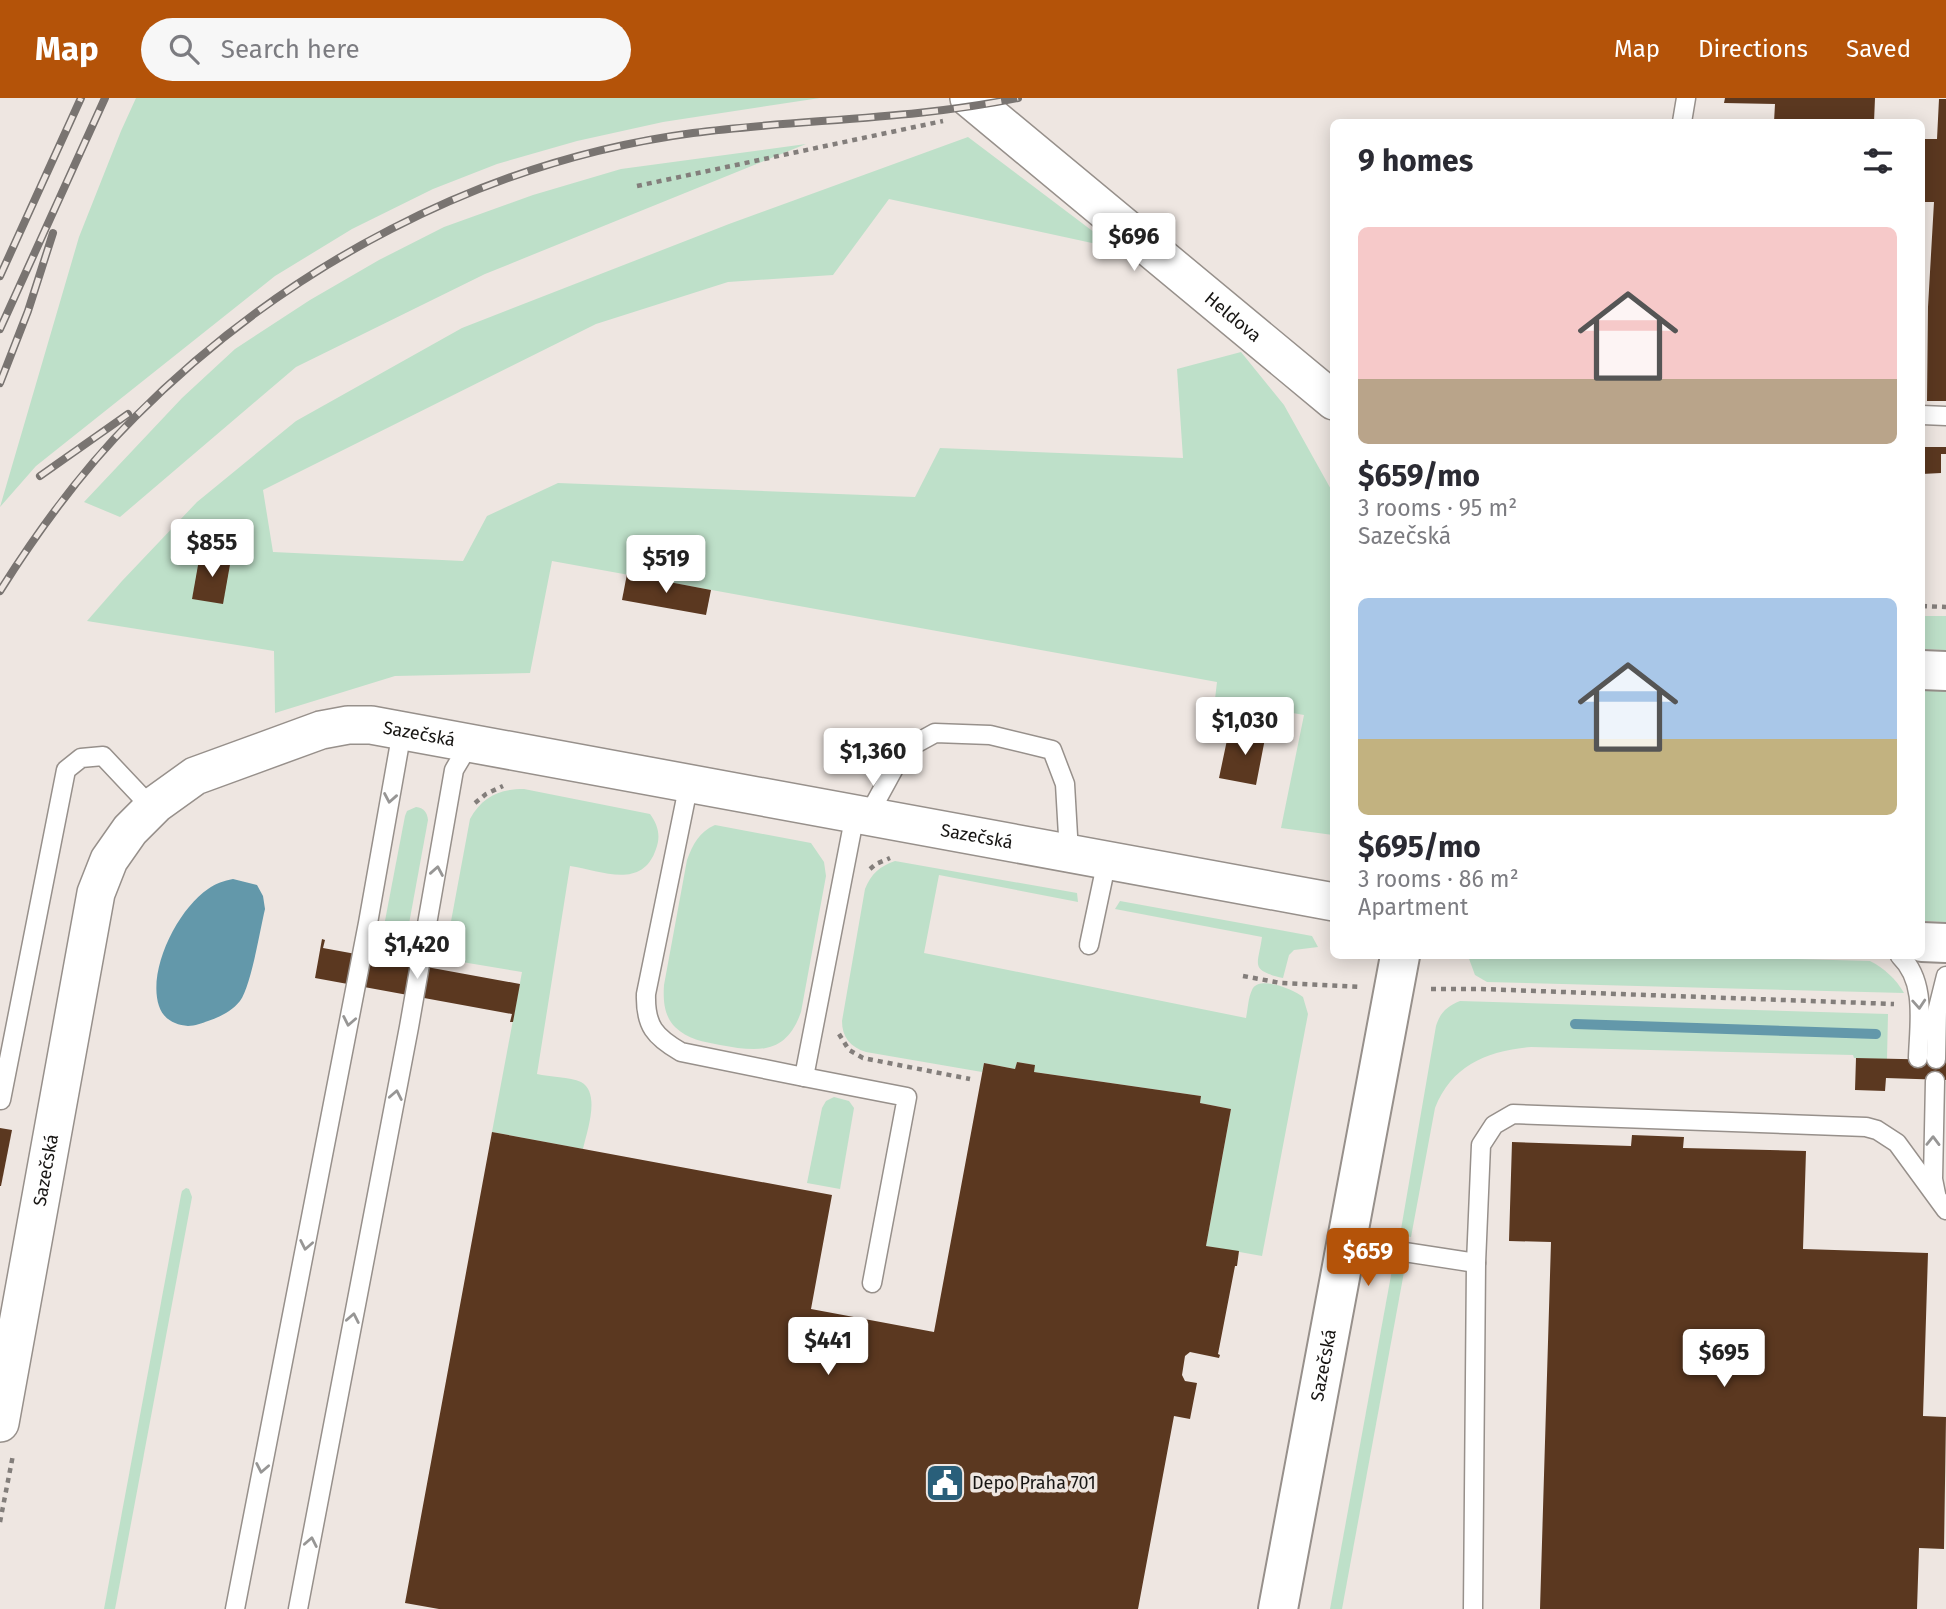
<!DOCTYPE html>
<meta charset="utf-8">
<style>
:root{--surface:#fff;--page:#f7f7f7;--text:#2b2b33;--muted:#7c7c81;--accent:#b45309}
body{margin:0;font-family:"Fira Sans",sans-serif;background:var(--page);color:var(--text);height:100vh;display:flex;flex-direction:column;font-size:26px;white-space:nowrap}
*{box-sizing:border-box;margin:0}
p{font-size:23px;color:var(--muted)}
.icon{flex:none;width:38px;height:38px;fill:none;stroke:currentColor;stroke-width:2;stroke-linecap:round;stroke-linejoin:round}
.map{position:relative;flex:1;overflow:hidden}
.side{position:absolute;left:1330px;top:21px;width:595px;height:840px;display:flex;flex-direction:column;background:var(--surface);border-radius:10px;box-shadow:0 4px 18px #0003}
.side>*{flex:none}
.price{position:absolute;translate:-50% -60px;padding:0 16px;border-radius:7px;background:#fff;color:#222;font-size:23px;line-height:46px;filter:drop-shadow(0 2px 4px #0008)}
.price::after{content:'';position:absolute;left:50%;top:42px;width:21px;height:16px;margin-left:-10px;background:inherit;clip-path:polygon(0 0,100% 0,50% 100%)}
.price.selected{background:var(--accent);color:#fff}
ul{padding:0;list-style:none}
li{display:grid;align-content:center;gap:14px;height:371px;padding:0 28px}
li span{display:grid;place-items:center;height:217px;border-radius:10px;color:#555}
li>.icon{margin-inline-start:auto}
span .icon{width:126px;height:126px;fill:#fffc;stroke-width:1}
li b{font-size:30px}
h2{display:flex;justify-content:space-between;align-items:center;height:84px;padding:0 28px;font-size:30px}
header{display:flex;align-items:center;gap:42px;box-sizing:border-box;height:98px;padding:0 35px;background:var(--accent);color:#fff}
header strong{font-size:33px}
nav{display:flex;gap:38px;margin-inline-start:auto;font-size:24px}
.search{width:490px;height:63px;background:var(--page);display:flex;align-items:center;gap:18px;box-sizing:border-box;padding:0 24px;border-radius:38px;color:var(--muted);font-size:26px}
.map>svg:first-child{display:block}
</style>
<header>
<strong>Map</strong>
<div class="search"><svg class="icon" aria-label="search" viewBox="0 0 24 24"><circle cx="10" cy="10" r="6"/><path d="M15 15l6 6"/></svg>Search here</div>
<nav><a>Map</a><a>Directions</a><a>Saved</a></nav>
</header>
<div class="map">
<svg width="1946" height="1511" viewBox="0 0 1946 1511">
<rect width="100%" height="100%" fill="#eee6e1"/>
<g fill="#bee0c9">
<path d="M136,0h684l-157,24 -86,19 -80,23 -64,25 -81,40 -77,47 -239,190 -36,41 79,-270 42,-106z"/>
<path d="M968,39l147,111 -226,-49 -56,76 -105,7 -132,42 -333,166 10,62 190,9 24,-45 71,-33 357,14 25,-49 243,10 -6,-89 64,-17 43,53 49,88v342l-52,-7 23,-113 -89,-16 2,-17 -665,-121 -22,112 -135,3 -120,37 -1,-62 -187,-30 35,-40 75,-79 99,-81 166,-93 267,-104z"/>
<path d="M806,46l-321,130 -189,93 -176,150 -36,-15 98,-104 53,-49 75,-49 69,-40 65,-33 89,-32 88,-26z"/>
<path d="M1922,518h24v34l-24,-1z"/>
<path d="M1922,591l24,1v232l-24,-1z"/>
<path d="M524,691l126,25c8,11 11,22 6,35 -14,42 -56,21 -86,17l-33,208c12,3 33,3 44,8 20,11 6,49 2,67l-91,-17 30,-160 -78,-13 26,-140c12,-22 29,-30 54,-30z"/>
<path d="M416,709c8,1 11,5 12,13l-24,131 -24,-4 25,-131 2,-5z"/>
<path d="M715,727l96,18 13,19 2,14 -25,136c-15,43 -43,40 -81,33 -16,-3 -33,-6 -45,-18 -11,-11 -12,-27 -11,-42l23,-125c6,-16 12,-28 28,-35z"/>
<path d="M895,763l182,32 1,9 -139,-27 -15,78 322,65c2,-9 2,-20 6,-28 6,-15 42,-1 51,7l5,17 -46,242 -56,-10 25,-137 -31,-6 1,-7 -167,-24v-7l-17,-3 -2,7 -31,-6 -2,9 -116,-20c-16,-5 -24,-15 -24,-31l23,-132c6,-15 15,-23 30,-28z"/>
<path d="M1120,803l192,35 6,11 -24,3 -5,5 -6,23c-34,-8 -25,-12 -21,-41l-147,-28z"/>
<path d="M1468,858h223l179,5c14,7 26,18 34,32l-417,-11 -12,-7z"/>
<path d="M1460,903l428,13 -1,45 -33,-1 -1,-3 -322,-8c-44,4 -79,18 -96,61l-24,129 -11,-2 36,-209c4,-13 11,-20 24,-25z"/>
<path d="M834,999l15,4 5,7 -14,81 -33,-6 15,-75 4,-7z"/>
<path d="M186,1090l3,1 3,8 -77,412h-11l77,-414 1,-4z"/>
<path d="M1392,1172l12,2 -62,337h-12z"/>
</g>
<path fill="#6398aa" d="M233,781l24,6 6,11 2,13c-5,21 -14,77 -25,92 -8,10 -20,16 -32,20 -6,2 -13,5 -20,5 -13,-1 -25,-7 -29,-20 -12,-36 19,-97 49,-117 8,-6 16,-8 25,-10z"/>
<g fill="none" stroke-linecap="round" stroke-linejoin="round">
<path stroke="#6398aa" stroke-width="10" d="M1575,926l301,10"/>
</g>
<g fill="#5b3820">
<path d="M1725,0h150l-1,24h-100l1,-18 -51,-1z"/>
<path d="M1939,1h7v302h-19l1,-94 6,-105h-12v-63h15z"/>
<path d="M1922,349h24v7h-5v19l-19,1z"/>
<path d="M200,456l31,5 -8,45 -31,-5z"/>
<path d="M627,476l84,16 -5,25 -84,-15z"/>
<path d="M1253,622l15,3 -12,62 -37,-7 8,-38 21,4z"/>
<path d="M322,841l3,1 -2,8 197,36 -7,38h-3l2,-8 -197,-36z"/>
<path d="M1856,960l90,2v20l-60,-2 -1,13 -30,-1z"/>
<path d="M1017,964l18,3 -1,7 167,24 -1,7 31,6 -25,137 33,5 -2,15h-2l-17,88 2,1 -1,3 -29,-6 -5,4 -3,19 3,6 12,2 -7,36 -16,-3 -36,193h-699l-34,-6 87,-471 340,63 -21,114 123,23 50,-269 31,6z"/>
<path d="M0,1030l12,2 -11,56h-1z"/>
<path d="M1632,1037l52,2 -1,11 123,3 -3,98 125,4 -5,163 23,1 -2,132 -25,-1 -2,61h-377l11,-367 -42,-1 3,-99 119,4z"/>
</g>
<g fill="none" stroke-linecap="round" stroke-linejoin="round">
<g stroke="#97908b" stroke-width="21">
<g id="service">
<path d="M1682,24l4,-24"/>
<path d="M1922,317l24,1"/>
<path d="M689,685l-43,211c-1,32 9,43 35,58l123,25 51,-263"/>
<path d="M868,718l36,-66 31,-17 55,2 62,15 13,34 4,69"/>
<path d="M1089,847l18,-85"/>
<path d="M1900,858c27,26 19,68 18,102"/>
<path d="M1936,961l1,-47 9,-36"/>
<path d="M804,979l103,20 -35,186"/>
<path d="M1935,983l-2,98 3,15"/>
<path d="M1,1002l65,-330 15,-12 22,-2 49,52"/>
<path d="M1346,1145l130,20"/>
<path d="M235,1511l133,-686 34,-192"/>
<path d="M298,1511l111,-582 45,-257 16,-27"/>
<path d="M1473,1511l3,-346 5,-118 13,-20 19,-11 353,13 11,3 20,13 49,67"/>
</g>
</g>
<g stroke="#97908b" stroke-width="40">
<g id="minor">
<path id="s1" d="M969,0l365,303"/>
<path id="s2" d="M0,1325l96,-530 13,-33 21,-30 26,-26 39,-28 126,-46 27,-5h23l963,177"/>
</g>
</g>
<g stroke="#97908b" stroke-width="42">
<g id="tertiary">
<path d="M1922,572l24,1"/>
<path d="M1922,844l24,1"/>
<path id="s3" d="M1278,1511l122,-653"/>
</g>
</g>
<g stroke="#837e7b" stroke-width="4.5" stroke-dasharray="5 5" stroke-linecap="butt">
<path d="M637,88l306,-65"/>
<path d="M1922,508l24,1"/>
<path d="M475,705l11,-9 17,-8"/>
<path d="M870,771l6,-5 14,-6"/>
<path d="M1243,878l38,7 79,4"/>
<path d="M1431,891h50l413,15"/>
<path d="M839,936l10,16 14,8 107,21"/>
<path d="M0,1424l13,-67"/>
</g>
<use href="#service" stroke="#fff" stroke-width="18"/>
<use href="#minor" stroke="#fff" stroke-width="37"/>
<use href="#tertiary" stroke="#fff" stroke-width="38"/>
<g stroke="#797471" stroke-width="8">
<g id="rail">
<path d="M0,178l81,-178"/>
<path d="M0,231l105,-231"/>
<path d="M0,285l28,-72 25,-78"/>
<path d="M40,378l88,-62"/>
<path d="M0,493c39,-62 83,-122 135,-174 149,-150 347,-256 558,-284 108,-14 218,-13 325,-35"/>
</g>
</g>
<use href="#rail" stroke="#eee6e1" stroke-width="5" stroke-dasharray="16" stroke-linecap="butt"/>
</g>
<defs><path id="oneway-chevron" d="M-2-3.5L2.5 0L-2 3.5" fill="none" stroke-width="1.6" stroke-linecap="round" stroke-linejoin="round" transform="scale(1.75)"/></defs>
<g stroke="#979695">
<use href="#oneway-chevron" transform="translate(390 700) rotate(100)"/>
<use href="#oneway-chevron" transform="translate(437 773) rotate(-80)"/>
<use href="#oneway-chevron" transform="translate(1919 906) rotate(86)"/>
<use href="#oneway-chevron" transform="translate(349 923) rotate(101)"/>
<use href="#oneway-chevron" transform="translate(396 997) rotate(-79)"/>
<use href="#oneway-chevron" transform="translate(1933 1043) rotate(-89)"/>
<use href="#oneway-chevron" transform="translate(306 1147) rotate(101)"/>
<use href="#oneway-chevron" transform="translate(353 1220) rotate(-79)"/>
<use href="#oneway-chevron" transform="translate(262 1370) rotate(101)"/>
<use href="#oneway-chevron" transform="translate(311 1444) rotate(-79)"/>
</g>
<defs>
<g id="civic-square" transform="scale(2.0125)"><rect x="-9" y="-9" width="18" height="18" rx="4" fill="#295f7a" stroke="#eee6e1"/><path d="M-.6-6.5H3V-4.5H.6V-3L4-1V1h2V6H-6V1h2V-1L-.6-3ZM-1.2 2.5V6h2.4V2.5Z" fill="#fff"/></g>
</defs>
<g fill-rule="evenodd">
<use href="#civic-square" x="945" y="1385"/>
</g>
<g text-anchor="middle" dominant-baseline="central" stroke-width="7" stroke-linejoin="round" paint-order="stroke">
<g font-size="18" fill="#171513" stroke="#eee6e1">
<text stroke="none"><textPath href="#s1" startOffset="343">Heldova</textPath></text>
<text stroke="none"><textPath href="#s2" startOffset="929">Sazečská</textPath></text>
<text stroke="none"><textPath href="#s2" startOffset="1496">Sazečská</textPath></text>
<text stroke="none"><textPath href="#s2" startOffset="257">Sazečská</textPath></text>
<text stroke="none"><textPath href="#s3" startOffset="248">Sazečská</textPath></text>
</g>
<g font-size="18" fill="#171513" stroke="#eee6e1" text-anchor="start">
<text x="972" y="1385">Depo Praha 701</text>
</g>
</g>
</svg>
<b class="price" style="left:1134px;top:175px">$696</b>
<b class="price" style="left:212px;top:481px">$855</b>
<b class="price" style="left:666px;top:497px">$519</b>
<b class="price" style="left:1245px;top:659px">$1,030</b>
<b class="price" style="left:873px;top:690px">$1,360</b>
<b class="price" style="left:417px;top:883px">$1,420</b>
<b class="price selected" style="left:1368px;top:1190px">$659</b>
<b class="price" style="left:828px;top:1279px">$441</b>
<b class="price" style="left:1724px;top:1291px">$695</b>
<section class="side">
<h2>9 homes<svg class="icon" aria-label="filters" viewBox="0 0 24 24"><path d="M4 7h16M4 17h16"/><circle cx="9" cy="7" r="2"/><circle cx="15" cy="17" r="2"/></svg></h2>
<ul>
<li><span style="background:linear-gradient(#f6c9c9 70%,#b9a48a 0)"><svg class="icon" aria-label="home" viewBox="0 0 24 24"><path d="M3 11l9-7 9 7M6 9v11h12V9"/></svg></span><div><b>$659/mo</b><p>3 rooms · 95 m²</p><p>Sazečská</p></div></li>
<li><span style="background:linear-gradient(#a9c7e8 65%,#c2b280 0)"><svg class="icon" aria-label="home" viewBox="0 0 24 24"><path d="M3 11l9-7 9 7M6 9v11h12V9"/></svg></span><div><b>$695/mo</b><p>3 rooms · 86 m²</p><p>Apartment</p></div></li>
</ul>
</section>
</div>
